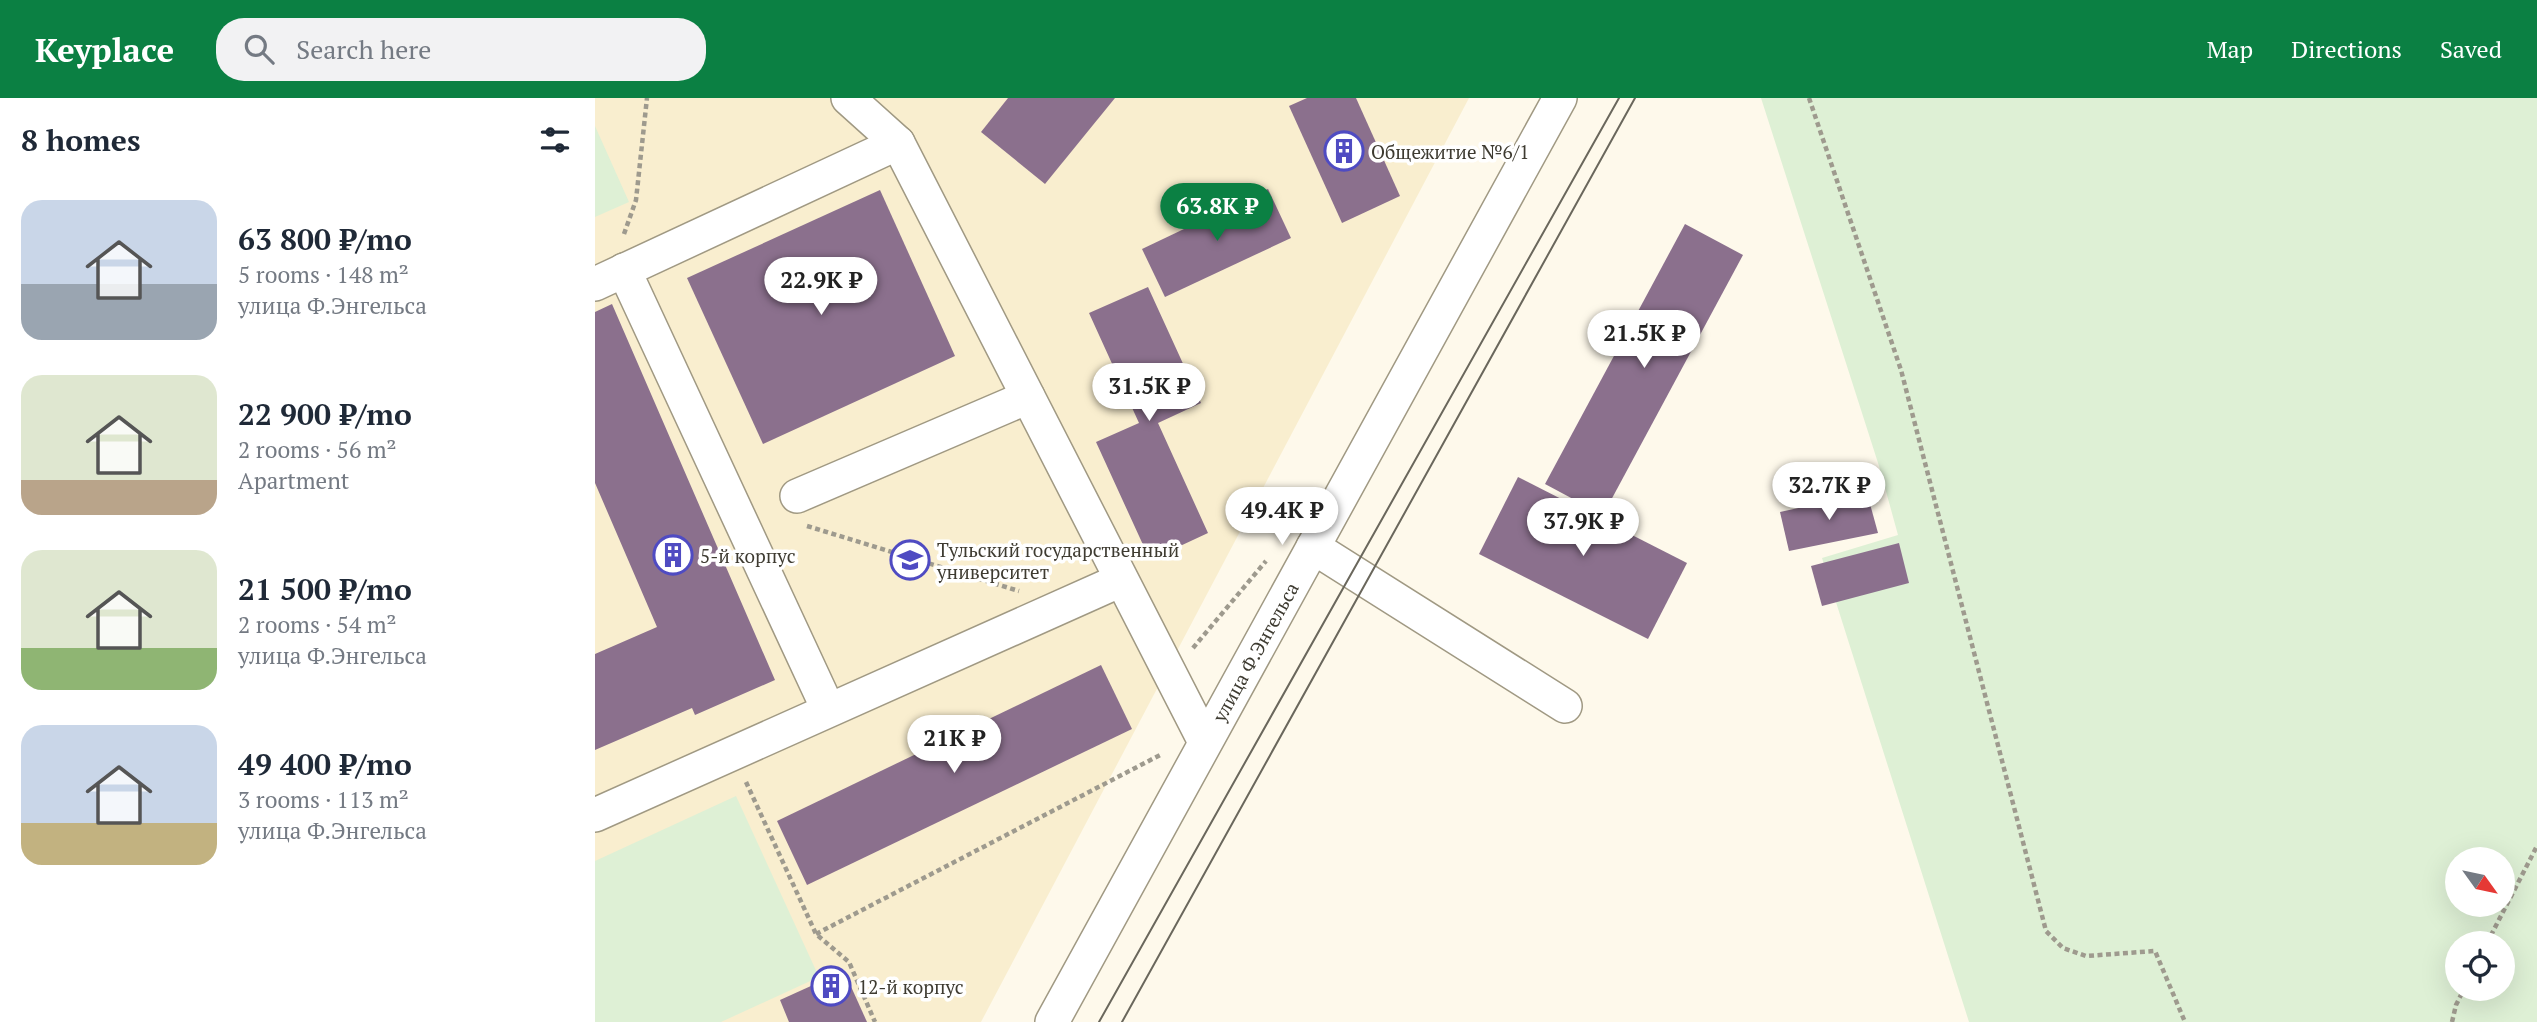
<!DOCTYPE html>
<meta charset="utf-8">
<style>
:root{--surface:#fff;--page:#f2f2f3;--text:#1f2937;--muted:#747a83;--accent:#0b8043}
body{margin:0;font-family:"PT Serif",serif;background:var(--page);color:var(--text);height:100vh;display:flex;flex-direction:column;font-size:26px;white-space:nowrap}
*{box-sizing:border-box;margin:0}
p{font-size:23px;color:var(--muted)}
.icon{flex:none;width:38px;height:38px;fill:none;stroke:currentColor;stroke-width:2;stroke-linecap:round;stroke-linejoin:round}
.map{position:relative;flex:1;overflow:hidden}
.side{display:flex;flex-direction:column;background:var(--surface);width:595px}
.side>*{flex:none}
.needle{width:46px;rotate:123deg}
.buttons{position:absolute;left:1850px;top:749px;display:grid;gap:14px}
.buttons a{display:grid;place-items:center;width:70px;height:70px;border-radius:50%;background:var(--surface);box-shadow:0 7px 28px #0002;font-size:35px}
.price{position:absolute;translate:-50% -60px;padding:0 16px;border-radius:24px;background:#fff;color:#222;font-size:23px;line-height:46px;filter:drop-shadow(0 2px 4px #0008)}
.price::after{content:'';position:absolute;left:50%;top:42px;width:21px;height:16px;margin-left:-10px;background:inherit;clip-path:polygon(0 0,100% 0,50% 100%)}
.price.selected{background:var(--accent);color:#fff}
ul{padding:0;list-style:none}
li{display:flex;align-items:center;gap:21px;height:175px;padding:0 21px}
li span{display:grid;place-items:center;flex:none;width:196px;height:140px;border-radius:21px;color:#555}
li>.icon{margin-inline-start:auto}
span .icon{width:84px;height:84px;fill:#fffc;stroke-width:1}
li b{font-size:30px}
h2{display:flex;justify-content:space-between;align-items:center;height:84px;padding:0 21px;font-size:30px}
header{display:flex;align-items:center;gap:42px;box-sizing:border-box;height:98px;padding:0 35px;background:var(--accent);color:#fff}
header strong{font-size:33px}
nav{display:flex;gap:38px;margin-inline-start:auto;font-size:24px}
.search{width:490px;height:63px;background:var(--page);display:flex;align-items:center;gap:18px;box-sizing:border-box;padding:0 24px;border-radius:28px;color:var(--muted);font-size:26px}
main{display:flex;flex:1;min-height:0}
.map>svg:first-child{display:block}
</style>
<header>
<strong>Keyplace</strong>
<div class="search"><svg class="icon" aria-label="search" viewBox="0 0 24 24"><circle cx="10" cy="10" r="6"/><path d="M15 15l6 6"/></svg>Search here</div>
<nav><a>Map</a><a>Directions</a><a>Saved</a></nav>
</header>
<main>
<section class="side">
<h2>8 homes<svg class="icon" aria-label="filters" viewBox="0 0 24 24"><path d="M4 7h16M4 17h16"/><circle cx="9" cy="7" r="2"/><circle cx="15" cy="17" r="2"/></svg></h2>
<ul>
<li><span style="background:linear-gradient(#c9d6e8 60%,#9aa5b1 0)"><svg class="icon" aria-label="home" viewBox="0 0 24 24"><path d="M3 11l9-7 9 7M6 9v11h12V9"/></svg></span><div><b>63 800 ₽/mo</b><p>5 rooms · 148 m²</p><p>улица Ф.Энгельса</p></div></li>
<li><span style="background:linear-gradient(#dfe7d0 75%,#b9a48a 0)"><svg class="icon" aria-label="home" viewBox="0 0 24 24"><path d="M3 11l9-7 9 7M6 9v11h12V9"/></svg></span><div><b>22 900 ₽/mo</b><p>2 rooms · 56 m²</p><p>Apartment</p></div></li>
<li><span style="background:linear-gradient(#dfe7d0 70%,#8fb573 0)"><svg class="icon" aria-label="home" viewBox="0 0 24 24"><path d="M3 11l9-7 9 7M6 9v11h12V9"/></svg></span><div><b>21 500 ₽/mo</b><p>2 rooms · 54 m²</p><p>улица Ф.Энгельса</p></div></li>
<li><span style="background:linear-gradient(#c9d6e8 70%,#c2b280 0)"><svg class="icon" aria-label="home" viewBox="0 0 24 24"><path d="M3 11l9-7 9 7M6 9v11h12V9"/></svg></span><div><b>49 400 ₽/mo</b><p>3 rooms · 113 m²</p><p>улица Ф.Энгельса</p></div></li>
</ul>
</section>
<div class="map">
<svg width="1942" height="924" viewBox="0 0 1942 924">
<rect width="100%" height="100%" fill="#fef9eb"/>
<path fill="#f9eecf" d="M0,0h874l-488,924h-386z"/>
<g fill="#def0d5" fill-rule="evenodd">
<path d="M1166,0h776v924h-568l-147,-464 76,-23 -19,-69zM1862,761h46v46h-46zM1862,845h46v46h-46z"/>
<path d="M0,28l34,76 -34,15z"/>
<path d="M141,698l83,181 -98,45h-126v-161z"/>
</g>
<g fill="#8b708d">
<path d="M413,0h107l-70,86 -64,-52z"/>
<path d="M712,0h49l44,98 -58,27 -53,-117z"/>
<path d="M673,91l23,49 -126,59 -23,-48z"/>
<path d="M285,92l75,166 -192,88 -76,-166z"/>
<path d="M1090,126l58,31 -140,260 -58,-31z"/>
<path d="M553,189l53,116 -43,20 50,110 -58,27 -54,-118 43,-19 -50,-110z"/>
<path d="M17,206l163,376 -80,35 -3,-7 -97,42v-96l62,-27 -62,-144v-171z"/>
<path d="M923,379l169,86 -39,76 -169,-85z"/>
<path d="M1272,395l11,40 -89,18 -9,-39z"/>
<path d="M1304,445l10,40 -87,23 -11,-40z"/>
<path d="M506,567l31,64 -325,156 -30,-64z"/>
<path d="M249,873l23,51h-78l-9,-22z"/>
</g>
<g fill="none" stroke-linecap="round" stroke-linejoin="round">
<g stroke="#a09983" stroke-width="36">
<g id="minor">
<path d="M253,0l50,45 307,599"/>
<path d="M29,172l204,439"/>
<path d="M0,186l303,-141"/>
<path d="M202,398l231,-99"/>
<path d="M718,449l252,159"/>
<path d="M0,717l526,-235"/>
<path d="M457,924l508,-924"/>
</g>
</g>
<g stroke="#9e9a8e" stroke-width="4.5" stroke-dasharray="5 3.5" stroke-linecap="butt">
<path d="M1214,0l92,272 145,561 17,17 23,8 69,-5 30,71"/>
<path d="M29,136l12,-34 11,-102"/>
<path d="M212,428l212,65"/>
<path d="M598,550l73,-87"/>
<path d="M151,684l70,152 33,28 26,60"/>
<path d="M221,836l346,-180"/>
<path d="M1892,845l50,-97"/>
<path d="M1857,924l4,-17 8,-16"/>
</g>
<use href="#minor" stroke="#fff" stroke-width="33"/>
<g stroke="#6a675c" stroke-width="2">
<path d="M504,924l520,-924"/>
<path d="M527,924l513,-924"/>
</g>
</g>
<defs>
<g id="building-ring" transform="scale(2.0125)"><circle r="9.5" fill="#fff" stroke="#4f4bc2" stroke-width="1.5"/><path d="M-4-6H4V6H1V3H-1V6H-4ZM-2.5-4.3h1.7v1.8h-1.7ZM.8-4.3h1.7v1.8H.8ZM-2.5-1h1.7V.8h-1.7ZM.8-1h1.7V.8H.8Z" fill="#4f4bc2"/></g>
<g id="university-ring" transform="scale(2.0125)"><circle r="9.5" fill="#fff" stroke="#4f4bc2" stroke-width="1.5"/><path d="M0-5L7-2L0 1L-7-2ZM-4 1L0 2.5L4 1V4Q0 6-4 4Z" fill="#4f4bc2"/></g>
</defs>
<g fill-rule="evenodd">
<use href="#building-ring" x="749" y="53"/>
<use href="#building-ring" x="78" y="457"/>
<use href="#university-ring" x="315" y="462"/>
<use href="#building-ring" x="236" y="888"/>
</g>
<g text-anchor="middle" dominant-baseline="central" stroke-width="7" stroke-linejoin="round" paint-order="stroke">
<g font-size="19" fill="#3e3b31" stroke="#fff" text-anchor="start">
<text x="776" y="53">Общежитие №6/1</text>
<text x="342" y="451">Тульский государственный<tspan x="342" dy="22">университет</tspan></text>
<text x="105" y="457">5-й корпус</text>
<text x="263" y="888">12-й корпус</text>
</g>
<g font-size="19" fill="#3e3b31" stroke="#fff">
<text transform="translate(660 554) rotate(-61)">улица Ф.Энгельса</text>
</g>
</g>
</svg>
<div class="buttons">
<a><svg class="needle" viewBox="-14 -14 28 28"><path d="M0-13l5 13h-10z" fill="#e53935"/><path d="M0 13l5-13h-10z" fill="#747a83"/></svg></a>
<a><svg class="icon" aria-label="locate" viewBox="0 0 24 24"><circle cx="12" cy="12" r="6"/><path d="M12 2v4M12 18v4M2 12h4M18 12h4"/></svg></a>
</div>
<b class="price selected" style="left:622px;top:145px">63.8K ₽</b>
<b class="price" style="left:226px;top:219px">22.9K ₽</b>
<b class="price" style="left:1049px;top:272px">21.5K ₽</b>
<b class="price" style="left:554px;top:325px">31.5K ₽</b>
<b class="price" style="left:1234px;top:424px">32.7K ₽</b>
<b class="price" style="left:687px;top:449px">49.4K ₽</b>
<b class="price" style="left:988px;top:460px">37.9K ₽</b>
<b class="price" style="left:359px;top:677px">21K ₽</b>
</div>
</main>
